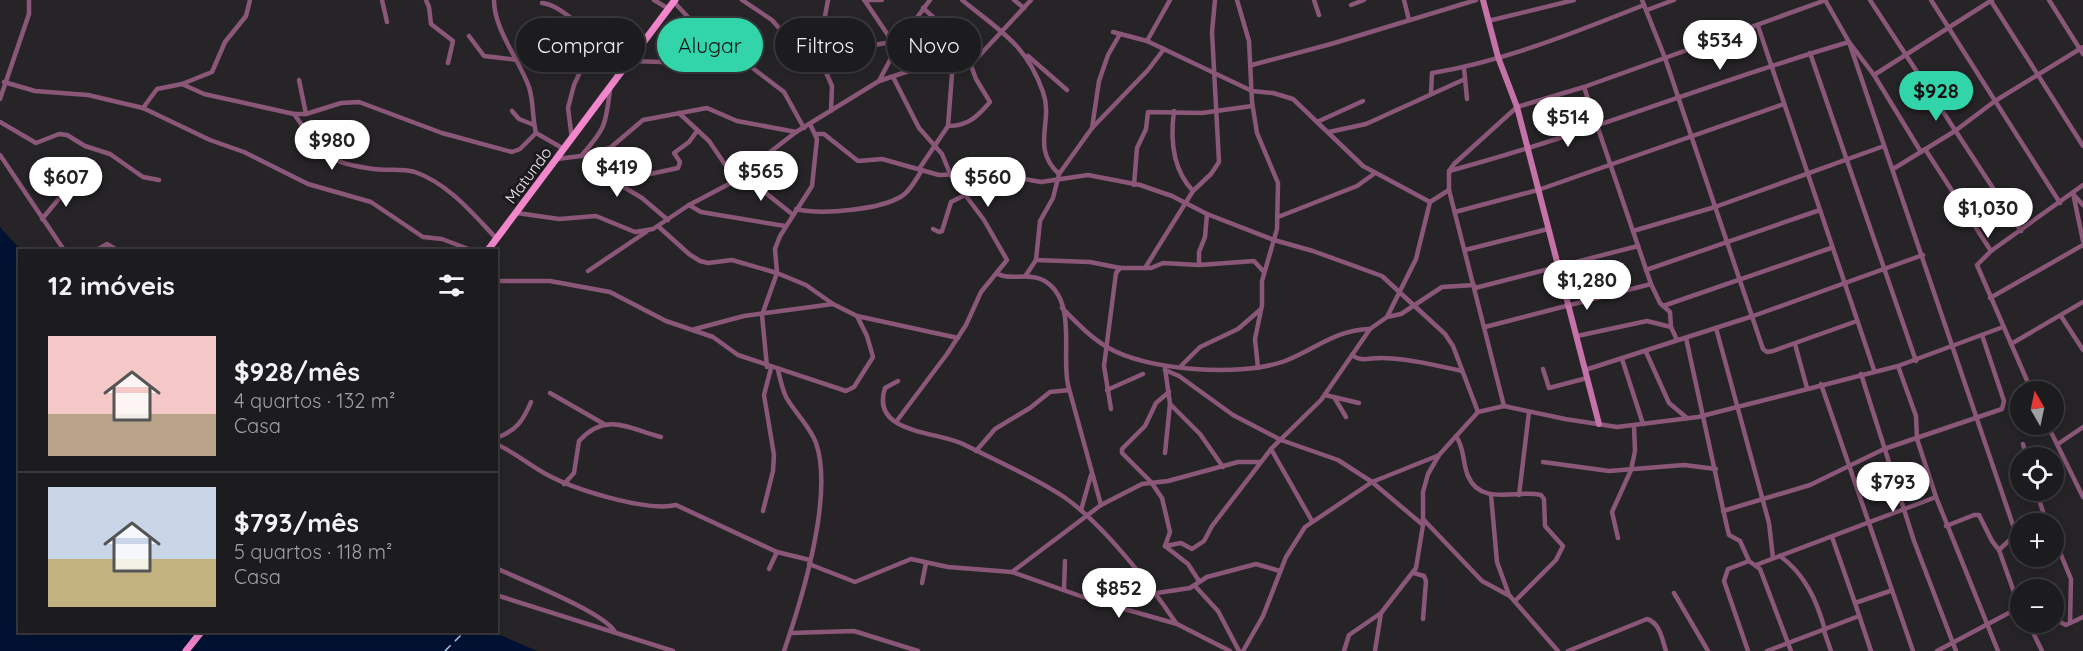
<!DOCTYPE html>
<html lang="pt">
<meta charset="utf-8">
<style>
:root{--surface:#1c1b1d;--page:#29282a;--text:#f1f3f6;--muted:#a0a1a4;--line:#3a393b;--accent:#32d4a9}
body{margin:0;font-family:Quicksand,sans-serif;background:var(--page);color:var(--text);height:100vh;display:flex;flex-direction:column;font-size:22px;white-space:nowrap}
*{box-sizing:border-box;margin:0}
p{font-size:20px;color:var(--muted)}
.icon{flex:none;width:33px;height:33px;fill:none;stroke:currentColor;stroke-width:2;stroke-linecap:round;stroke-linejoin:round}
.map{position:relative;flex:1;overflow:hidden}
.side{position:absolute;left:18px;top:249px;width:480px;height:384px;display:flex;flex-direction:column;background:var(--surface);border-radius:0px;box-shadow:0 3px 15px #0003,0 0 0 2px var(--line)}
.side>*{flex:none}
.banner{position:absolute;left:516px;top:18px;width:570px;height:54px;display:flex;gap:12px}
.needle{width:39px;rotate:351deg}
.controls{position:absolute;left:2010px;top:381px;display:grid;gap:12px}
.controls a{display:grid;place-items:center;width:54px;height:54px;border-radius:50%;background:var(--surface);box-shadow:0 3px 15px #0003,0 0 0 2px var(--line);font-size:30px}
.price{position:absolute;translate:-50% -51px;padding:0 14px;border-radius:21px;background:#fff;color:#222;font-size:20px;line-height:39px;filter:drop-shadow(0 2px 3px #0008)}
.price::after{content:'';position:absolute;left:50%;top:36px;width:18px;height:14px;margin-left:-9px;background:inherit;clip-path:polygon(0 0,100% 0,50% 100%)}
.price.current{background:var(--accent);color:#111}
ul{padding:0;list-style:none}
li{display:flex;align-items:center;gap:18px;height:150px;padding:0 30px}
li+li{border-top:2px solid var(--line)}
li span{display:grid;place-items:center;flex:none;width:168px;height:120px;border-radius:0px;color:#555}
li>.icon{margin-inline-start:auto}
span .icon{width:72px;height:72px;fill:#fffc;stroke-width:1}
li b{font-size:26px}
h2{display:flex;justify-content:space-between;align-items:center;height:72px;padding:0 30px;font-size:26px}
.chip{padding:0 21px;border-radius:27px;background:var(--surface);box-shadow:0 3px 15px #0003,0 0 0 2px var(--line);font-size:21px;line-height:54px}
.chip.current{background:var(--accent);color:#111}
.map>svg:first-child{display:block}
</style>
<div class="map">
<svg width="2083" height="651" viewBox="0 0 2083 651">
<rect width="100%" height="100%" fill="#262427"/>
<path fill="#001132" d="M0,227l21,23 -1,382h473l44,19h-537z"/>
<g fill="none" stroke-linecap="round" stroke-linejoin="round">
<path stroke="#aecaef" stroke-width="1.5" stroke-dasharray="8 6" stroke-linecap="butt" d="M445,651l19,-19"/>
<g stroke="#8b5778" stroke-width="4.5">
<path d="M382,0l5,22"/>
<path d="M426,0l3,7 2,17 22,17 -5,22"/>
<path d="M494,0c0,30 25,59 35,87 5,16 3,31 7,46l28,16"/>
<path d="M654,0l15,9"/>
<path d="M742,0l30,20 26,30 27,20 7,16 -1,25"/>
<path d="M864,0h18"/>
<path d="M962,0c38,31 64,44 81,92 11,30 -13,55 16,82"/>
<path d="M1014,0l10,8"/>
<path d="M1237,0l12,41 3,61 5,31 21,50 -1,46 -15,52v24l-7,34 3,29"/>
<path d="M1314,0l5,15"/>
<path d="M1404,0l5,20"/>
<path d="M1642,0l23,58 98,291 4,3 6,-1 84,-30"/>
<path d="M1825,0l24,42 25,33 47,77"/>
<path d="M1870,0l151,231"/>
<path d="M1931,0l129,203"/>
<path d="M2049,0l34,54"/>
<path d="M865,1l27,40"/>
<path d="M1991,1l92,145"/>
<path d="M674,2l35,38 33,20 42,32 20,36"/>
<path d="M542,3c15,1 46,26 51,41l-19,41 -6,23 4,31"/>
<path d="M1351,5l13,-5"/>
<path d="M923,8l55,49"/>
<path d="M1647,10l27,-10"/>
<path d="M1488,21l86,-21"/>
<path d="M1758,26l116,344"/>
<path d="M1113,32l34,9 105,50 21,2 20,6 70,67 67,36 19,-12"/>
<path d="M469,36l15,20 34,4"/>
<path d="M1147,41l23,-41"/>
<path d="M818,53c15,-3 28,-5 43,-6 39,-5 59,-16 92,14l-5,65 -29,43"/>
<path d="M1810,53l106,308"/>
<path d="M1028,56l39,34"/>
<path d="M813,60l5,-7 10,-53"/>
<path d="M630,61l96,3"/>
<path d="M1252,65l79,-21 145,-44"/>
<path d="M1464,68l3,31"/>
<path d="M1874,75l118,-75"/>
<path d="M893,77l26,51 23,26 9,22 33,44 23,40 -26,32 -15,33 -19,29 -51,68"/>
<path d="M299,80l7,34"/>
<path d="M879,81l22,-42 29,-39"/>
<path d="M4,82l31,9 53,4 55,13 67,32 34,12 64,32 63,18 52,35 19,2 29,11"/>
<path d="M182,84l22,10 90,20c28,39 28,48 79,55 14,2 28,-1 42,3 34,12 58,42 82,67"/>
<path d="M1431,93l1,-20c73,-12 144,-41 212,-68"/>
<path d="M0,99l29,-85v-14"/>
<path d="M143,108l14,-19 25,-5 30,-12 13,-30 21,-26 4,-16"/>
<path d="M512,111l7,8 15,6"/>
<path d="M1174,111c-4,29 -2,58 19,80"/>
<path d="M679,113l30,28 26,38"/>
<path d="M294,114h12l35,-11 18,-1 83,31 70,19 8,-3 16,-16"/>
<path d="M0,122l36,21 23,-9 8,1 18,11 25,8 33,23 16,3"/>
<path d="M1317,122l46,-21"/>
<path d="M948,126c20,0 29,-9 42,-24l-14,-23 -7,-19"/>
<path d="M1092,128l7,-47 9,-26 12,-21"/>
<path d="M1329,132l37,-8 99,-45"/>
<path d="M816,134h8l34,27 24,-2 57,16 52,-2 50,9 47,-7 52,10 32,11 35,18 67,26 39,11 69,25 63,58 8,12 25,66"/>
<path d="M1925,149l66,102"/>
<path d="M0,155l64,95"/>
<path d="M585,155l22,22 35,21 26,22"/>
<path d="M581,156l29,-8 33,-28 64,-12 30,13 59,11"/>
<path d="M557,159l24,-3c24,-27 25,-31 29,-67"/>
<path d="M1893,169l62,-38 40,-30 88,-54"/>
<path d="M1449,171c136,-36 265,-90 400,-129l167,492 -17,16"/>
<path d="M650,174l28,-6 2,-6 -6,-9 15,-11 8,-11"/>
<path d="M742,174l50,40"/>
<path d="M1134,185l3,-37 9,-19 2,-17 54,1 50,-7"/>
<path d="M2073,193l10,48"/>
<path d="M2074,195l9,10"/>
<path d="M689,205l12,7 84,14"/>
<path d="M796,209c25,6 84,1 106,-13 9,-6 14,-17 20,-26"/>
<path d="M1455,212l83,-22 246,-86"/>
<path d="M517,213l42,6 37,-3 39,16 18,-3 36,-24 40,-21 67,-52 83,-51 42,-14 57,-10 53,-57"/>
<path d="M1278,217l79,-31 18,-13"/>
<path d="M42,219l30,-36"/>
<path d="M659,227l30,27 11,7 8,2 24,-3 45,13 29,12 27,19 24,12 101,22"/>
<path d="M933,229l6,3 3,-1 9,-29 14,-7"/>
<path d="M1633,231l82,-24 169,-61"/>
<path d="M97,250l10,-6 10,6"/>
<path d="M1465,250l83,-21"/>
<path d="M1036,260l54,2 30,6h31l12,-5 36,2 55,-4 10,11"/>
<path d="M1199,265v-13l6,-15 2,-23"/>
<path d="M1145,268l48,-77 18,-17 8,-12 -7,-130 3,-32"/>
<path d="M1646,270l174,-60"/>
<path d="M588,271l58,-39"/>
<path d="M998,274c13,7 28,-2 45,6 35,19 18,74 25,105l33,120"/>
<path d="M1026,275l10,-15 4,-39 13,-23 6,-24 33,-46 56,-58 16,-21"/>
<path d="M496,281h54l60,11 56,29 47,16 25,18 108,36 8,-4 19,-30 -6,-21 -10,-20"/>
<path d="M1651,284l9,19 10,9 1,15 6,13"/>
<path d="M1475,288l163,-42"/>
<path d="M1990,298l93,-53"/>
<path d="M1663,306l168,-58"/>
<path d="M1062,308c14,14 28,29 45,39 39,24 135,30 178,14 31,-12 49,-31 85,-32"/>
<path d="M2061,316l22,34"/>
<path d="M1387,317l14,-3 41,-27 32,-2"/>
<path d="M1485,327l166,-43 -67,-197"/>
<path d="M1716,328l53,195 4,35"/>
<path d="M695,329l49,-13 89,-12"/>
<path d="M1577,336l70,-15 24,6"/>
<path d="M1686,338l41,189 2,8 11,6 9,20 11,8 31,82"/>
<path d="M1795,344l12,44"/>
<path d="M2011,344l72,-42"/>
<path d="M1646,352l23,51 18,15"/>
<path d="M1352,355c10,8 19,2 31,3 27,1 52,7 79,13"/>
<path d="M1622,359l21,65"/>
<path d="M1181,366l19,-19 38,-18 23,-20"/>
<path d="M1898,366l18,50 1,23 19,58 62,154"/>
<path d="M767,367l-5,-52 15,-42 -2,-24 5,-13 32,-50 5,-47 -7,-15"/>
<path d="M1543,369l6,19 38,-10"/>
<path d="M778,370c2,9 4,18 8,27 9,16 24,29 30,46 18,52 -14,156 -32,208"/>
<path d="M1165,370l14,6 54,39 48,25 57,20 34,22 51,43"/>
<path d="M1585,370l168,-54 170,-61"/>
<path d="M1861,374l53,167 42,110"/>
<path d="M898,381l-13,7c-15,46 52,43 78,56 32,16 71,33 101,53 38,26 86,87 112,126"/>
<path d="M1821,384l92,267"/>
<path d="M1107,390l36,-16"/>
<path d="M1169,392l-13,11 -11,23 -23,23v4l29,29 11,16 8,34 -5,14 23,18 11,17"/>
<path d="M2032,392l-55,-127 14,-14 92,-66"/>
<path d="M550,393l54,31"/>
<path d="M1325,395l34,8"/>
<path d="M1334,397l12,20"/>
<path d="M1170,404l30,30 23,33"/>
<path d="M1504,406l-55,-216v-19l5,-7 63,-57 67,-20 242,-87"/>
<path d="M1111,409l-7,-43 12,-93 4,-5"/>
<path d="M2047,424l36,73"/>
<path d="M1456,436c9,13 6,26 12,40 13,31 50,13 73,19l3,4 1,27 18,20 -7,14 -41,41"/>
<path d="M496,438c20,-7 27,-17 35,-36"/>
<path d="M496,444c18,8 32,20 48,29 28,16 102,39 132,32l101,47 33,8"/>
<path d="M2023,444l4,14"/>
<path d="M2058,444l25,-17"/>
<path d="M1271,449l41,72"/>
<path d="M976,451l19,-22 35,-21 20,-16 19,-2"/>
<path d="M1165,453l5,-49 -5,-36"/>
<path d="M1543,462l66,9 75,-6 32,4"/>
<path d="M564,484l10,-11 5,-32c28,-30 50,-12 82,-4"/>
<path d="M2036,490l11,34"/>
<path d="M1491,495l6,67 12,33 49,56"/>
<path d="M1519,495l10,-83"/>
<path d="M1081,510l10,-35"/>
<path d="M763,511l10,-40 1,-16 -10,-60 7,-27"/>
<path d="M1723,511l87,-26 74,-36 118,-40 2,-8 -22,-66"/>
<path d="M1423,519l59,62 26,14"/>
<path d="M1946,526l28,-11h5l13,26 7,9 21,59"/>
<path d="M1832,537l23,66"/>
<path d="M1618,538l-6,-26 19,-42 4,-19 -1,-25"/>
<path d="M2054,538l17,41 -1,44"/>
<path d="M1165,546l16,-3 11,6 12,-8 8,-15 59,-77 50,-49 49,-71 17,-12 29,-58 14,-57"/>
<path d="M1780,556c25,18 37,45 45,74"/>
<path d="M809,564l46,18 56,-23 37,8 64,5 74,26 91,26 53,27"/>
<path d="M1756,565l180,-68"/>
<path d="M496,568c25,12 108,44 119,64"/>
<path d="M769,569l8,-17"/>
<path d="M1012,572l89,-67 41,-21 26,-3 70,-19h22"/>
<path d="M1414,573l10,3 2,5 -3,38"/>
<path d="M922,583l4,-20"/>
<path d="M1195,586l23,25 21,40"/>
<path d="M1064,589l1,-28"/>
<path d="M1157,593l33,-5 17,-11 49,-13 24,7"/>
<path d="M1674,593l34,58"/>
<path d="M496,595l177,56"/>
<path d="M2054,619l12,6 17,-8"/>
<path d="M2028,622l14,29"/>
<path d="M1824,631l7,20"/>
<path d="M790,633l64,-2 64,20"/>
<path d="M1243,651l20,-35 23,-59 19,-30 67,-45 65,-26"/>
<path d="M1344,651l5,-16 32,-22"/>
<path d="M1375,651l6,-38 35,-45 7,-43v-33l5,-18 11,-19 39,-43 26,-6 61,13 52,8 81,-10 200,-51 105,-39"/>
<path d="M1568,651l79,-32c13,4 15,20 19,32"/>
<path d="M1748,651l-24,-70 4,-12 21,-8"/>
<path d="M1767,651l92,-35"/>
<path d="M1871,651l-16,-48 35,-12"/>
<path d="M1937,651l83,-44"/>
</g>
<path stroke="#c572a8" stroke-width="6" d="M1483,0l15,57 19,50 82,317"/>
<g stroke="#f287cd" stroke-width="7">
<path d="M488,250l187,-250"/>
<path d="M186,651l15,-19"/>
</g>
</g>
<g text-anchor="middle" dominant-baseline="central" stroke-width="6" stroke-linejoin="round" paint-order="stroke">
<g font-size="16" fill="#efedef" stroke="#1c1a1e">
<text transform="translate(528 175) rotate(-53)">Matundo</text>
</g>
</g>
</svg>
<div class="controls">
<a><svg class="needle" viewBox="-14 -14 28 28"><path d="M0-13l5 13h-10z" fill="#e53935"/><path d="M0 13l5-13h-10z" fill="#a0a1a4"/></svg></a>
<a><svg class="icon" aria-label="locate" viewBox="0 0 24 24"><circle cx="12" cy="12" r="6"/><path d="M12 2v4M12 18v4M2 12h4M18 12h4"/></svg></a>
<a>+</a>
<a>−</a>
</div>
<b class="price" style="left:1720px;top:71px">$534</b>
<b class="price current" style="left:1936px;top:122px">$928</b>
<b class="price" style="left:1568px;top:148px">$514</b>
<b class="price" style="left:332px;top:171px">$980</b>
<b class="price" style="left:617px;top:198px">$419</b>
<b class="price" style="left:761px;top:202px">$565</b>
<b class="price" style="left:66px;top:208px">$607</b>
<b class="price" style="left:988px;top:208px">$560</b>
<b class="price" style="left:1988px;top:239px">$1,030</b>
<b class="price" style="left:1587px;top:311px">$1,280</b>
<b class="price" style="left:1893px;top:513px">$793</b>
<b class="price" style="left:1119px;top:619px">$852</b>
<div class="banner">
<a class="chip">Comprar</a>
<a class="chip current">Alugar</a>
<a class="chip">Filtros</a>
<a class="chip">Novo</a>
</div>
<section class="side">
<h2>12 imóveis<svg class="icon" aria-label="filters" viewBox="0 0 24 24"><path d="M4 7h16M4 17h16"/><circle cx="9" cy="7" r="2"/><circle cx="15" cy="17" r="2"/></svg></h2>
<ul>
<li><span style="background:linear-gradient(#f6c9c9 65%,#b9a48a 0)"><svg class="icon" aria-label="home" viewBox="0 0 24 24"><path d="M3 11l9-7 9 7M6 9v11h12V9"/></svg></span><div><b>$928/mês</b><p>4 quartos · 132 m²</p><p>Casa</p></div></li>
<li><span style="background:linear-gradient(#c9d6e8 60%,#c2b280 0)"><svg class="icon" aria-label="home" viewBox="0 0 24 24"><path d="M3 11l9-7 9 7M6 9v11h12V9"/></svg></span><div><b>$793/mês</b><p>5 quartos · 118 m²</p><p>Casa</p></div></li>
</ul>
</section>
</div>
